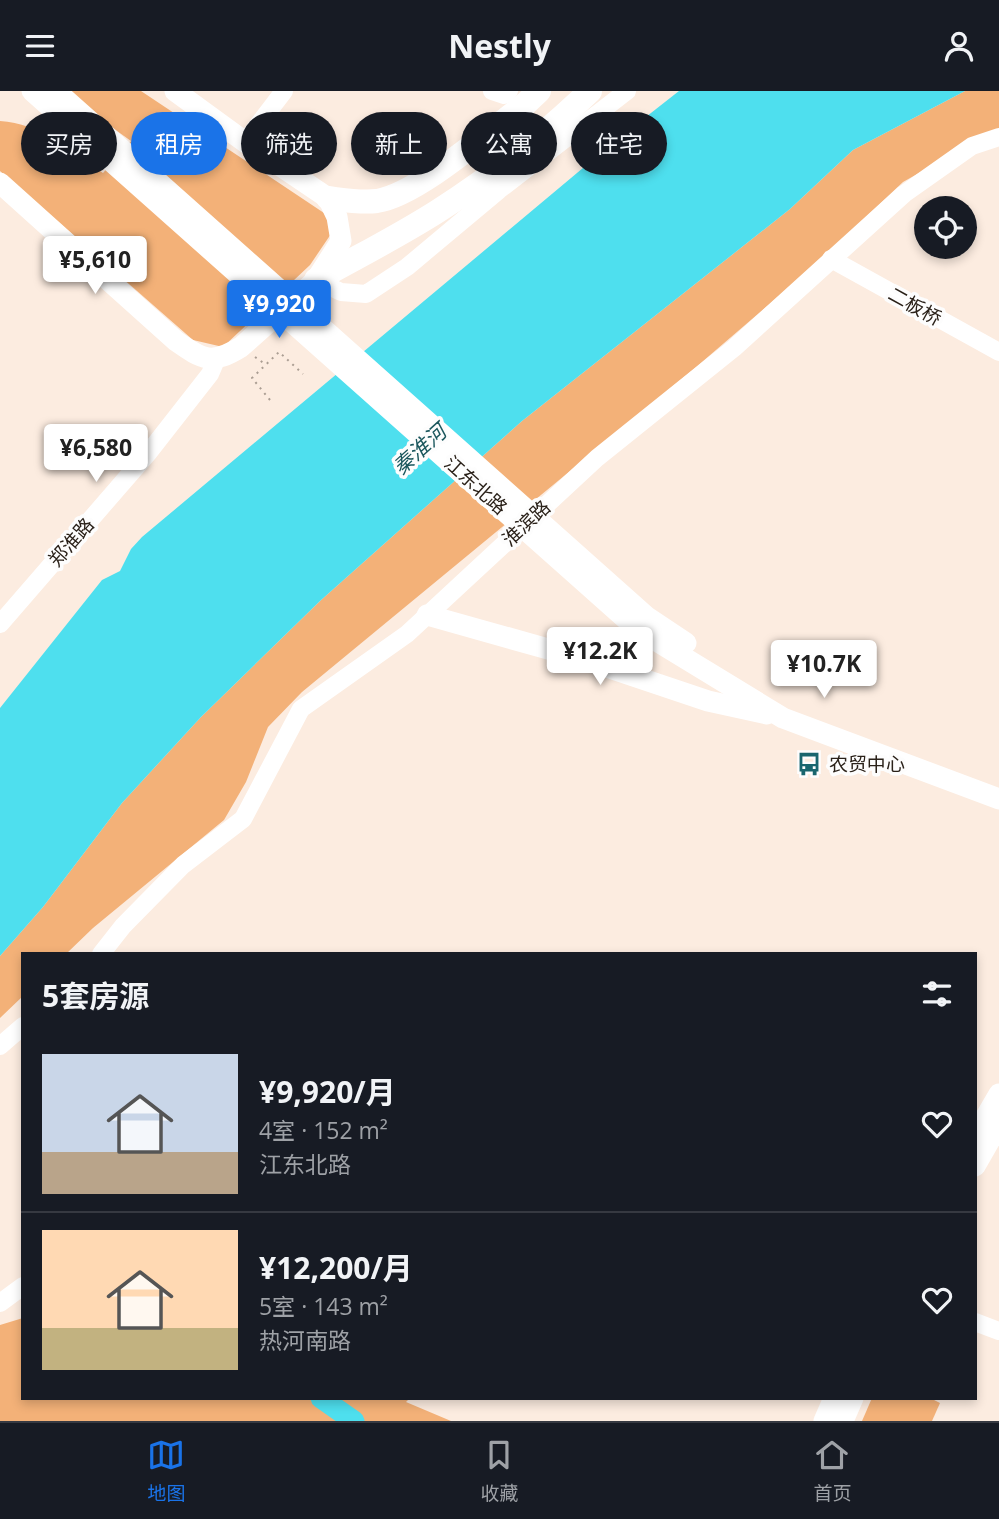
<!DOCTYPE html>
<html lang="zh">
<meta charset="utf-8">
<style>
:root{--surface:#171b24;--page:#242831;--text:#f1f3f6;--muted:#9ea1a6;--line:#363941;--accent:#1a73e8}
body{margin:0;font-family:"Open Sans","Noto Sans SC",sans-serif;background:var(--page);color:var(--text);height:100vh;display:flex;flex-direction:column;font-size:26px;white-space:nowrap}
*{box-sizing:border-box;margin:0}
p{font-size:23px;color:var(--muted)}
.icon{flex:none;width:38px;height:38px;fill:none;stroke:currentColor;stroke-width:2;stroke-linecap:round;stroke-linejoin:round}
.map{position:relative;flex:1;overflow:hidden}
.sheet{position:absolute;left:21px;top:861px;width:956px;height:448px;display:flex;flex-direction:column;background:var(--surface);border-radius:0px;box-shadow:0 4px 10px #0003}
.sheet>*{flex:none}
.top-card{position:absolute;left:21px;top:21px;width:957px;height:63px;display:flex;gap:14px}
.buttons{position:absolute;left:914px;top:105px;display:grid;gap:14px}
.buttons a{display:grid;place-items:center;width:63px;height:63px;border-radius:50%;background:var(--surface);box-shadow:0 4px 10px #0003;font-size:35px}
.price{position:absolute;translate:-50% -60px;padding:0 16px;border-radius:7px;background:#fff;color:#222;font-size:23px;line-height:46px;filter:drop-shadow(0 2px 4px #0008)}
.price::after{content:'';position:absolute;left:50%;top:42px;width:21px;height:16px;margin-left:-10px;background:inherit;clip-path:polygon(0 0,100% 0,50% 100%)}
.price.selected{background:var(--accent);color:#fff}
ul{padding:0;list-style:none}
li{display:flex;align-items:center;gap:21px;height:175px;padding:0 21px}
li+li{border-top:2px solid var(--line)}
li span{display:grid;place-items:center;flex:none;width:196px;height:140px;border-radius:0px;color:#555}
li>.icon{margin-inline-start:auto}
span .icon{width:84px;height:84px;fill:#fffc;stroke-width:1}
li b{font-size:30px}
h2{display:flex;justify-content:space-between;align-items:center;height:84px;padding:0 21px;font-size:30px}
.pill{padding:0 24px;border-radius:32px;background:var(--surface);box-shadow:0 4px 10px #0003;font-size:24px;line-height:63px}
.pill.selected{background:var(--accent);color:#fff}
header{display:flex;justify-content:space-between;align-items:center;height:91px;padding:0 21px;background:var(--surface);font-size:32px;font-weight:700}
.tabs{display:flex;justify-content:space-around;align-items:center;height:98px;border-top:2px solid var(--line);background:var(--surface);font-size:19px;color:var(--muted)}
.tabs a{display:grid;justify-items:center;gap:4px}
.tabs .selected{color:var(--accent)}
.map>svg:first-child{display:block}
</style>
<header><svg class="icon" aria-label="menu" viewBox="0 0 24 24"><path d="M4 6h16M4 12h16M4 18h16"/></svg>Nestly<svg class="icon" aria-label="person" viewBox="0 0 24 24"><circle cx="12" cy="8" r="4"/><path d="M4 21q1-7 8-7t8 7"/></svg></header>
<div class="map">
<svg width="999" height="1330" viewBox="0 0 999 1330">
<rect width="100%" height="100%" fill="#fcece0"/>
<g fill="#f3b178">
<path d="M61,0h80l186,124 6,16 -23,34 -87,82 -30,-7 -193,-169v-50c40,2 71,30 103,52l28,-32z"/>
<path d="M965,0h34v37l-96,54 -89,84 -119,102 -393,324 -34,35 -22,55 -22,38 -131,108 -27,26h-43v42l-23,22v-62l43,-49 79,-104 79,-86 119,-116 202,-180 268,-212 63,-59z"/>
<path d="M23,1227v80h387l-4,4 45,19h-451v-96z"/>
<path d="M872,1307h58l10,5 -8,18h-70z"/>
</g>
<path fill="#4edfee" d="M679,0h286l-112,59 -63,59 -268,212 -202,180 -119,116 -79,86 -79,104 -43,49v-248l102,-128 18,-9 11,-22 11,-12 472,-395z"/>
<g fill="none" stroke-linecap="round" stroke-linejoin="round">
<path stroke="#4edfee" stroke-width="21" d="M321,1307l33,23"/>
<g stroke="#aa9d92" stroke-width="2" stroke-dasharray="2 5" stroke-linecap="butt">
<path d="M255,266l10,7"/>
<path d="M270,309l-18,-22 27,-26 24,22"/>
</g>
<g stroke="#fff" stroke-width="18">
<path d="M492,0l12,4 5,-4"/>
<path d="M245,51l39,-51"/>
<path d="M831,168l168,93"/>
<path d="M316,189l25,12 25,2 41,-27 92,-77 128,-99"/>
<path d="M0,533l149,-172 61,-78 6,-14"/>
<path d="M101,863l22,-28 60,-61 60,-46 58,-110 106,-75 190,-176 137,-110 170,-154 68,-48 27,-9"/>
<path d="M0,955l23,-20"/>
<path d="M0,1212l23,-17"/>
<path d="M975,1231l24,9"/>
</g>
<g stroke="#fff" stroke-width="21">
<path d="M32,0l605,538 146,89 216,81"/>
<path d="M56,0l591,526 39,26"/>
<path d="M0,92l176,158c27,19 36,24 65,6l75,-67 25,-39 -4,-24 -9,-19 -83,-56 -70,-51"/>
<path d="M427,524l153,43 128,43 59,13"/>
<path d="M975,1044l24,-41"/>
<path d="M975,1075l24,-42"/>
<path d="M824,1330l10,-23"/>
<path d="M843,1330l10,-23"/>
</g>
<g stroke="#fff" stroke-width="24">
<path d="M328,107c16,2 32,5 49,3 40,-6 110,-68 145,-94l17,-16"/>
<path d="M316,189c41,-23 83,-44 122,-69 55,-35 105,-75 152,-120"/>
</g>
</g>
<defs>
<g id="bus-bare" transform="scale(1.89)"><path d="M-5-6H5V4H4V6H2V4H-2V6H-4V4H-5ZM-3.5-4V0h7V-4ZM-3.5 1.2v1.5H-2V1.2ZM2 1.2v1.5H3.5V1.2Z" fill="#19666e" stroke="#fdfdfd" stroke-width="2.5" paint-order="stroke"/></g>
</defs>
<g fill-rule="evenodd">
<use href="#bus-bare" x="809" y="673"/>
</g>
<g text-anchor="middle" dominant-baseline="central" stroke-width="7" stroke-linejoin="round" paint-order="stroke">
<g font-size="19" fill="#2a2119" stroke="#fdfdfd">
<text transform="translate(915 215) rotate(29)">二板桥</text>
<text transform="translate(476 394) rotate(42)">江东北路</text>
<text transform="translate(526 432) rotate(-43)">淮滨路</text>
<text transform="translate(71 451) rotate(-49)">郑淮路</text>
</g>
<g font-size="19" fill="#2a2119" stroke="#fdfdfd" text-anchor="start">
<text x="829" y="673">农贸中心</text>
</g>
<g font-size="21" font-style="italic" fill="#1b575d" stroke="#fdfdfd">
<text transform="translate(419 358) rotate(-42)">秦淮河</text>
</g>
</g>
</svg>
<div class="buttons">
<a><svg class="icon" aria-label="locate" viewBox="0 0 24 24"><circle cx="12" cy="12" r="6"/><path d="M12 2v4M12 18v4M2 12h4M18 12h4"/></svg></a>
</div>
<b class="price" style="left:95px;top:205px">¥5,610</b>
<b class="price selected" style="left:279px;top:249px">¥9,920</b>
<b class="price" style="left:96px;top:393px">¥6,580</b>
<b class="price" style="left:600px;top:596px">¥12.2K</b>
<b class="price" style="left:824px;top:609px">¥10.7K</b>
<div class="top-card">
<a class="pill">买房</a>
<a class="pill selected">租房</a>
<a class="pill">筛选</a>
<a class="pill">新上</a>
<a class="pill">公寓</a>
<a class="pill">住宅</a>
</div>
<section class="sheet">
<h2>5套房源<svg class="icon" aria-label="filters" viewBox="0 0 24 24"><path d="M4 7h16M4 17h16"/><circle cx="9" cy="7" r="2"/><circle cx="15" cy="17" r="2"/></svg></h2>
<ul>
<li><span style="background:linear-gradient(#c9d6e8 70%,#b9a48a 0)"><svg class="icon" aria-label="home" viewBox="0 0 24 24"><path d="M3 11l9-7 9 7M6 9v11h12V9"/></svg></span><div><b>¥9,920/月</b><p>4室 · 152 m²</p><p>江东北路</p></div><svg class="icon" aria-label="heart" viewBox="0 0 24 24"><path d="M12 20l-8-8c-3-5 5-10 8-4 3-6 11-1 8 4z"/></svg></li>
<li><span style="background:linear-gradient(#ffd9b3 70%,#c2b280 0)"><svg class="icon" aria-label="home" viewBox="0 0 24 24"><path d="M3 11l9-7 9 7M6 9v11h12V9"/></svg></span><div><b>¥12,200/月</b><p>5室 · 143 m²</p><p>热河南路</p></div><svg class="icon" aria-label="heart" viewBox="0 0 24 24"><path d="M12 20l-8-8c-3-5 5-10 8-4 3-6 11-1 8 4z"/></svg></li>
</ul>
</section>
</div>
<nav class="tabs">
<a class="selected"><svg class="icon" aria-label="map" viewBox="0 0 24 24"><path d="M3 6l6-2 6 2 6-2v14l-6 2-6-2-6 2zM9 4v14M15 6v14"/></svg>地图</a>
<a><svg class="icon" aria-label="saved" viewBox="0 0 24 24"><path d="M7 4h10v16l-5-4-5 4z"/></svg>收藏</a>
<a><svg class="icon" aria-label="home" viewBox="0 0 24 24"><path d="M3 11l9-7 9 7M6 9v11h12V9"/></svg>首页</a>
</nav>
